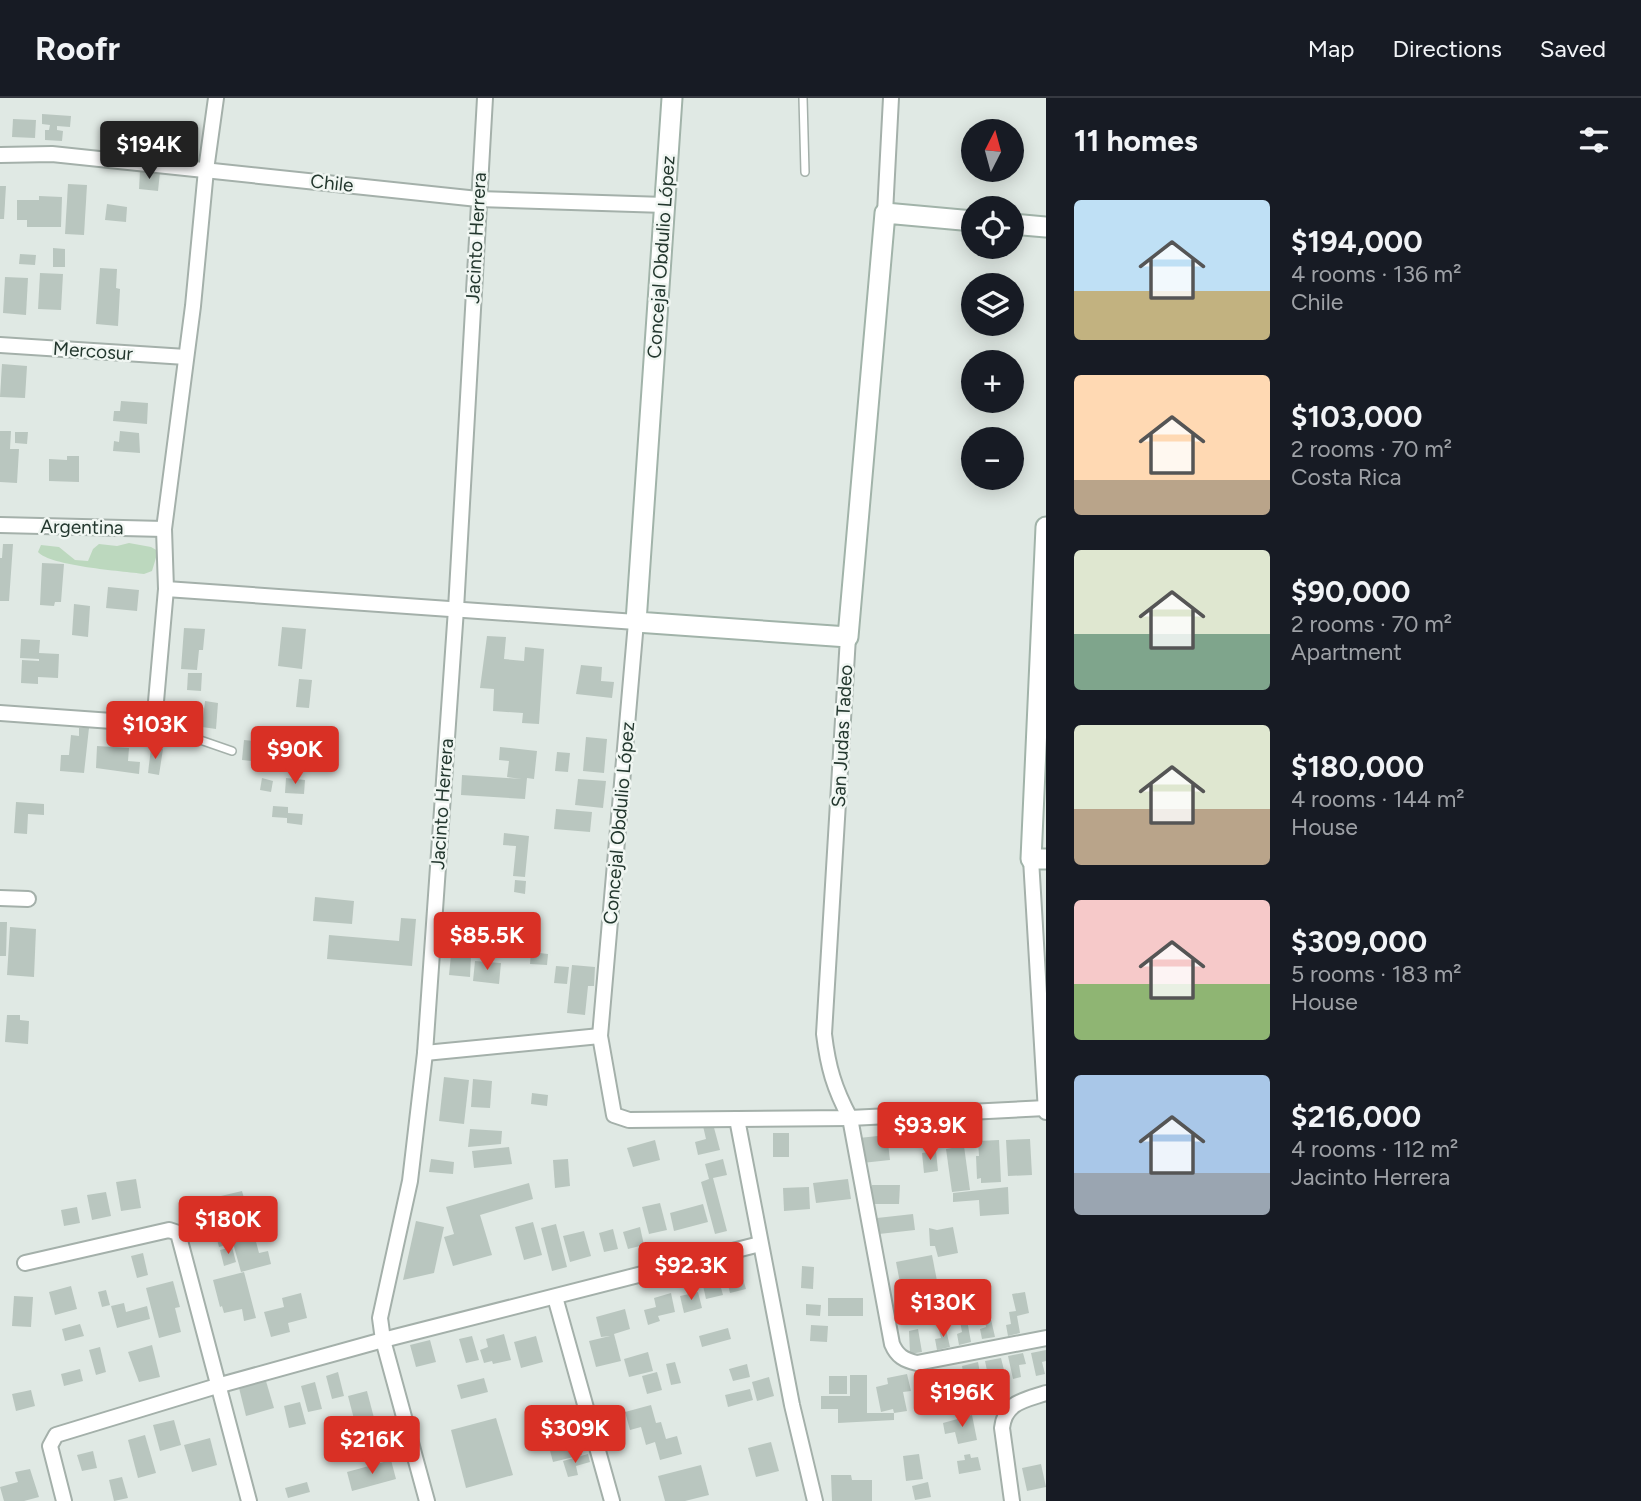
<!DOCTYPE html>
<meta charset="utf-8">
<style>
:root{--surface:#171b24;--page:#20242c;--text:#f1f3f6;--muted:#9ea1a6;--line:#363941;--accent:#d93025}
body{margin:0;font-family:Figtree,sans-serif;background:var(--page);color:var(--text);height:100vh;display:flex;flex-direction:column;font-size:26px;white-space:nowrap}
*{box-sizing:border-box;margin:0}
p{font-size:23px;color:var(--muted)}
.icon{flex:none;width:38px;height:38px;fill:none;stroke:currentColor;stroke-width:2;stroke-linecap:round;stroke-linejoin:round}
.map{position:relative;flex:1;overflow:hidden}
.details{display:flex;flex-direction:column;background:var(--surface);width:595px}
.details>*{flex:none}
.needle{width:46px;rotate:6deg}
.controls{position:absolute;left:961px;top:21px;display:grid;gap:14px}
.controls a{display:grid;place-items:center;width:63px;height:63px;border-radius:50%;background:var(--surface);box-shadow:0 4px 18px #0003;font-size:35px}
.price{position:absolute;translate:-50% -60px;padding:0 16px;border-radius:7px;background:var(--accent);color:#fff;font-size:23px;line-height:46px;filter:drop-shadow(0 2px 4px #0008)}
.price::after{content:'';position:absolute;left:50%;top:42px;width:21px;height:16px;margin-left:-10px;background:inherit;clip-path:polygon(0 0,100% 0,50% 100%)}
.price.selected{background:#222;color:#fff}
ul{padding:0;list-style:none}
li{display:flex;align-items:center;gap:21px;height:175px;padding:0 28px}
li span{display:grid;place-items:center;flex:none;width:196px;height:140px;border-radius:7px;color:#555}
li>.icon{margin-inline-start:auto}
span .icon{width:84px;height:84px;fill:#fffc;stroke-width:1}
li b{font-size:30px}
h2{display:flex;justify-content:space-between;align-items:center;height:84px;padding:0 28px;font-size:30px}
header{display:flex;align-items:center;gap:42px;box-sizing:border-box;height:98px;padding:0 35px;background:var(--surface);border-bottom:2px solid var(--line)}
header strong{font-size:33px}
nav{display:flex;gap:38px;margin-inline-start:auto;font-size:24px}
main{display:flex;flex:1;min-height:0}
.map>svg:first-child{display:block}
</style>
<header>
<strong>Roofr</strong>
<nav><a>Map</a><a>Directions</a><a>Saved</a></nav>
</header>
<main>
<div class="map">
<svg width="1046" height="1403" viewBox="0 0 1046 1403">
<rect width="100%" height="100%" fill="#e0e9e4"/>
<path fill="#bcd8be" d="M129,445l22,4 7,4 -6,20 -8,3c-22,-3 -94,-8 -106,-22l3,-7 18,2 16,13 13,1 5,-12 6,-5 18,2z"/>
<g fill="#b9c6bf">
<path d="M42,16l29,2 -1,11 -13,-1v4l6,1 -1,10 -17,-1v-10h4l1,-5 -8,-1z"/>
<path d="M13,21l23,1 -1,18 -23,-1z"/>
<path d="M163,36l20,2 -1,14 -20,-2z"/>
<path d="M140,73l20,1 -2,19 -19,-2z"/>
<path d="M68,86l19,1 -3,50 -19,-1z"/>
<path d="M0,88h6l-2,33h-4z"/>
<path d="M39,98l23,1 -1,30h-34v-7h-10v-20h22z"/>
<path d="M107,106l20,3 -1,15 -21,-2z"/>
<path d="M53,150l12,1v18h-12z"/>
<path d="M20,156l16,1 -1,10 -16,-1z"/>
<path d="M100,170l17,1 -1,19 4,1 -2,37 -22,-2z"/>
<path d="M40,175l23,1 -2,36 -23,-1z"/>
<path d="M5,179l23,1 -2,37 -23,-2z"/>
<path d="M2,266l25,2 -2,32 -25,-1z"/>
<path d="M121,303l27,2 -1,21 -34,-3 1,-10h6z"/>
<path d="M0,333h11l-1,18h9l-2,34 -17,-1z"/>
<path d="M120,333l19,2 1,20 -27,-2 1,-10 5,1z"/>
<path d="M15,334h13l-1,12 -12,-1z"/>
<path d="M67,358h12v26l-30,-1v-22l18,1z"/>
<path d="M3,446h10l-4,57h-9v-43h2z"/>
<path d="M42,465l22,1 -3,38h-6l-1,4 -14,-1z"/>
<path d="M108,489l31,3 -2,21 -31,-3z"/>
<path d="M74,506l16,2 -2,31 -16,-2z"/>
<path d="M282,529l24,2 -4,40 -24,-3z"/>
<path d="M184,530l21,1 -2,21h-4l-2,20 -16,-1z"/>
<path d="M487,538l19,1 -2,22 20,2 1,-14 19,2 -5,75 -17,-1 1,-10 -30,-2 1,-22 -14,-1z"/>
<path d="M21,541l19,1 -1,13 20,1 -1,24 -20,-1v7l-17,-1 1,-23 17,1v-2l-19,-1z"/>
<path d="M581,567l21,2 -1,14 13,1 -2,16 -36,-4z"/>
<path d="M188,575h14l-1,18 -14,-1z"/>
<path d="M299,581l13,1 -3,28 -13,-1z"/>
<path d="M205,603l13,2 -2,26 -14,-2z"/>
<path d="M79,630h10l-5,45 -24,-2 1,-16h8l2,-20 8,1z"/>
<path d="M309,635l16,2 -3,25 -8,-1 -1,9 -49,-5 3,-29 21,2 -2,23 19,2 2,-10 -10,-1 2,-16 9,1z"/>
<path d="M586,639l21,2 -3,34 -21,-2z"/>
<path d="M244,642l19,2 -2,20 -19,-2z"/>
<path d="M97,648l32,2 -1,13 12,1 -1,12 -43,-6z"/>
<path d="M500,649l37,4 -3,28 -7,-1 -2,21 -64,-4 1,-20 60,4 -15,-2 2,-16 -10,-1z"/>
<path d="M151,650l12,1 -4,26 -11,-2z"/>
<path d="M557,654l13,1 -2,19 -13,-1z"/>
<path d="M262,680l11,3 -2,11 -11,-2z"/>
<path d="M286,680l19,2 -1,14 -19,-1z"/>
<path d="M578,681l28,2 -3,27 -28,-3z"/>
<path d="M16,704l28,2v11l-16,-1 -1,20 -13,-1z"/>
<path d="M273,708l15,1v6l15,1 -1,11 -15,-2v-5l-15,-1z"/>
<path d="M556,711l36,3 -2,20 -36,-3z"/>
<path d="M504,735l25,3 -4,41 -12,-1 3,-30 -13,-1z"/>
<path d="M515,782l11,1 -1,13 -11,-2z"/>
<path d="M315,799l39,4 -2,23 -39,-3z"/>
<path d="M401,820l15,1 -4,47 -85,-7 2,-24 70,6z"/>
<path d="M0,824h7l-1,34h-6z"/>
<path d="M10,829l26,2 -2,48 -27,-2z"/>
<path d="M475,830l14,1 -2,22 -14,-1z"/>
<path d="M531,854l17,2 -1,11 -17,-1z"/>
<path d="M451,857l20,2 -1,20 -21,-2z"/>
<path d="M475,863l26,2 -2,21 -26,-3z"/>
<path d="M572,867l23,2 -1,19h-6l-3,29 -18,-2z"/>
<path d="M556,868l13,1 -2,17 -13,-1z"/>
<path d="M7,917h13v5l9,1 -1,23 -23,-2z"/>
<path d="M444,979l25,3 -5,44 -25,-3z"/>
<path d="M473,981l19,2 -2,27 -19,-1z"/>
<path d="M532,995l16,2 -1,11 -16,-2z"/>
<path d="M713,1026l7,26 -22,5 -3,-13 11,-3 -3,-13z"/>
<path d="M470,1031l32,2 -1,13 -33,3z"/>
<rect x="773" y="1035" width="16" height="24"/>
<path d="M887,1037l3,25 -28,3 -3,-25z"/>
<path d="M1030,1041l2,36 -24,1 -2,-36z"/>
<path d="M655,1042l5,20 -27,7 -6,-19z"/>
<path d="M999,1042l2,42 -20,1v-5l-4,1 -1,-23h3l-1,-15z"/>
<path d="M964,1048l6,44 -18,2 -6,-43z"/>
<path d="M509,1049l3,17 -38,4 -2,-17z"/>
<path d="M936,1053l2,20 -14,2 -2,-20z"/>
<path d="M431,1061l23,3 -1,12 -24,-2z"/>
<path d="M568,1061l2,27 -15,2 -2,-28z"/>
<path d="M723,1061l4,16 -14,3 14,53 -12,3 -14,-52 8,-3 -4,-15z"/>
<path d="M136,1081l5,29 -20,3 -5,-29z"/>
<path d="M848,1081l3,20 -35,4 -3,-20z"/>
<path d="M529,1085l4,16 -53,16 12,40 -39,11 -9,-29 10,-3 -8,-27z"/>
<path d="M872,1087h28l-1,19h-27z"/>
<path d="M809,1089l1,22 -26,2 -1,-23z"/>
<path d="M1008,1089l1,27 -29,2 -1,-16 -26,2v-9z"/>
<path d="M242,1093l5,18 -38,9 -5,-18z"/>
<path d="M106,1094l5,24 -19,4 -5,-25z"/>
<path d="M660,1105l7,27 -18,4 -7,-27z"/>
<path d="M703,1106l5,18 -34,9 -4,-18z"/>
<path d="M77,1109l3,16 -16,3 -3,-16z"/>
<path d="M913,1116l2,16 -36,4 -2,-16z"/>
<path d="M416,1123l28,6 -10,46 -31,7z"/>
<path d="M238,1124l5,18 12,-2 4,15 9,-2 3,13 -30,8 -8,-29 -14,4 -5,-19z"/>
<path d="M533,1124l9,33 -18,5 -9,-33z"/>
<path d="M556,1126l11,43 -15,4 -11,-43z"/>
<path d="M640,1129l4,18 -16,4 -5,-17z"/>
<path d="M953,1129l5,26 -20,4 -3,-11h-5l-1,-18 8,2z"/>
<path d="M613,1131l5,20 -14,3 -5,-19z"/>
<path d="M584,1133l7,25 -21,6 -7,-26z"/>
<path d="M232,1149l4,15 -12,4 -4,-16z"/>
<path d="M143,1155l5,22 -11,3 -6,-22z"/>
<path d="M932,1157l6,31 -36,7 -6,-31z"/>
<path d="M802,1168l12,1 -1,22 -12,-1z"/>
<path d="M244,1174l12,46 -12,3 -2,-12 -18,4 -2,-7 -2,1 -7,-27z"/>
<path d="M741,1174l5,17 -16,4 -4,-16z"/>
<path d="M718,1179l5,18 -17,4 -4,-18z"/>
<path d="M173,1183l7,26 -5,1 6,24 -22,6 -13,-50z"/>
<path d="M71,1188l6,23 -22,6 -6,-23z"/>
<path d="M106,1192l4,15 -8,2 -4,-15z"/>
<path d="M698,1194l4,16 -18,5 -4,-17z"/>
<path d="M1025,1194l4,21 -12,3 3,17 -12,3 -2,-11 5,-1 -2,-12 7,-1 -4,-17z"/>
<path d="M301,1195l6,25 -19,5 2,9 -19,5 -7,-25 20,-5 -2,-9z"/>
<path d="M671,1195l4,19 -17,4 2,5 -12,4 -4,-15 12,-3 -2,-9z"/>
<path d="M14,1198l19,1 -2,30 -19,-1z"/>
<rect x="828" y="1200" width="35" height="18"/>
<path d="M124,1205l2,9 21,-6 3,13 -33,9 -6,-22z"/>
<path d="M806,1206l15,1 -1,11 -14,-1z"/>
<path d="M625,1211l5,20 -16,5 7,27 -25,6 -7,-26 21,-5 -9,1 -5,-20z"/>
<path d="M990,1217l5,22 -13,2 -2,-10 6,-2 -2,-11z"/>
<path d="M967,1222l4,22 -12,3 -2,-11 5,-2 -2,-11z"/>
<path d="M80,1226l4,12 -19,5 -3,-12z"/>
<path d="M811,1227l17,1 -1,16 -17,-1z"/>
<path d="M945,1227l5,22 -13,3 -2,-11 6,-1 -3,-12z"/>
<path d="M728,1230l3,11 -29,8 -3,-11z"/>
<path d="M918,1231l4,23 -12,2 -1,-23z"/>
<path d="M504,1236l7,26 -18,4 -1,-3 -8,2 -4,-13 8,-3 -2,-8z"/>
<path d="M472,1238l7,24 -13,3 -7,-24z"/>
<path d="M536,1238l7,26 -22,6 -7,-26z"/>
<path d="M430,1242l6,22 -20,5 -6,-22z"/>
<path d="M152,1247l8,32 -21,5 -11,-30z"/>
<path d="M100,1249l6,25 -10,3 -7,-25z"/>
<path d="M1046,1252v11l-4,1 3,12 -9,2 -5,-23z"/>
<path d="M648,1254l5,19 -24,6 -5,-18z"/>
<path d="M1023,1255l3,11 -7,1 2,12 -8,2 -5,-23z"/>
<path d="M1001,1260l3,12 -8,1 3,12 -9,2 -5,-24z"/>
<path d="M675,1264l6,21 -10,2 -5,-21z"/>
<path d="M978,1264l4,22 -16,6 -4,-24z"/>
<path d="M747,1266l3,13 -17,4 -4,-12z"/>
<path d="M80,1271l3,12 -19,5 -3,-12z"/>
<path d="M954,1271l2,12 -7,1 2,12 -8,2 -5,-24z"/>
<path d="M338,1274l6,24 -12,3 -6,-23z"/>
<path d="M657,1274l5,18 -15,4 -5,-18z"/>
<path d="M930,1275l3,12 -8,2 3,12 -9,2 -5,-24z"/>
<path d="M907,1276l4,17 -8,1 4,19 -13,2v7l-56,3v-14h-17v-13h29v-21h17v38h27l-1,-4 -12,3 -5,-25 12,-3 -1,-6z"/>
<rect x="829" y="1278" width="18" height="18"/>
<path d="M769,1279l5,19 -17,5 -5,-19z"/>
<path d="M484,1280l4,14 -27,7 -4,-14z"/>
<path d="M266,1283l8,27 -28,8 -7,-28z"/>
<path d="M315,1284l7,27 -14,3 -7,-26z"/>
<path d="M750,1291l3,11 -25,7 -3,-12z"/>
<path d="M31,1292l4,16 -19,5 -4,-17z"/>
<path d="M367,1293l7,27 -19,5 -7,-27z"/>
<path d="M300,1304l6,22 -17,4 -5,-22z"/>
<path d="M651,1307l5,18 5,-1 5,17 11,-3 5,18 -22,6 -5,-18 -9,3 -5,-18 -11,3 -5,-18z"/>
<path d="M972,1317l5,25 -19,4 -3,-12 -10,2 -2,-11z"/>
<path d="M496,1320l17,57 -47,13 -15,-58z"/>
<path d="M174,1322l7,25 -21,6 -7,-26z"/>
<path d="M145,1337l11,38 -18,5 -10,-38z"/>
<path d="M577,1337l5,20 -29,7 -5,-19z"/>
<path d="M210,1340l7,27 -25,7 -8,-27z"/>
<path d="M771,1344l8,29 -23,6 -8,-29z"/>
<path d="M93,1353l4,17 -15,3 -5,-16z"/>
<path d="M588,1356l2,8 -14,4 2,9 -10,2 -5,-16z"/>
<path d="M919,1356l4,25 -17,2 -3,-25z"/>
<path d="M970,1356l1,4 7,-1 3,13 -22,4 -2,-13 8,-1 -1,-5z"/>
<path d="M391,1362l5,19 -44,12 -5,-19z"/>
<path d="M1041,1366l5,23 -19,4 -5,-23z"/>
<path d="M701,1367l8,30 -24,6h-20l-7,-25z"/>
<path d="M30,1371l9,28 -15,4h-20l-4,-14 18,-5 -3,-10z"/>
<path d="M831,1377h20l1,5h20v21h-40z"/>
<path d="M122,1379l6,21 -14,3 -5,-21z"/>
<path d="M307,1384l3,10 -22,6 -3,-10z"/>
<path d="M928,1384l3,15 -16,3 -3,-14z"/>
</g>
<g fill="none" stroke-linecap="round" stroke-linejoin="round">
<g stroke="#a4b0aa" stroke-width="10">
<g id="lane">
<path d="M803,0l2,74"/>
<path d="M154,626l78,27"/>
</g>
</g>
<g stroke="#a4b0aa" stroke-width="18">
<g id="street">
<path d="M0,57l52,-1 426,45 187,6"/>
<path d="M885,115l6,-115"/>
<path d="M0,247l186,12"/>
<path d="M0,427l164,4"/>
<path d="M166,491l470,33 -36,414 14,79 15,5 221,-2 196,-10"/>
<path d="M848,539l-24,397c4,33 10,54 26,84l42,226c5,12 12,16 25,19l129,-25"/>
<path d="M0,615l154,11 12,-135 -2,-60 29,-223 13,-136 10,-72"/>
<path d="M1031,761l15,253"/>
<path d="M0,800l28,1"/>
<path d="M425,955l175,-17"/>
<path d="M737,1021l55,286 23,96"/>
<path d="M25,1165l144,-33 9,3 71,268"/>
<path d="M555,1199l57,204"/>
<path d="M64,1403l-14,-55 6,-11 161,-49 166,-46 377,-96"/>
<path d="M427,1403l-44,-161 -3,-22 30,-137 15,-128 31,-444 29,-511"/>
<path d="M1012,1403l-10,-73c3,-26 23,-28 44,-35"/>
</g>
</g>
<g stroke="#a1b3a9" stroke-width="23">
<g id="secondary">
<path d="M672,0l-36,524 212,15 37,-424 88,8"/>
<path d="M1012,126l34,3"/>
<path d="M1046,429l-15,332h15"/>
</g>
</g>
<use href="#lane" stroke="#fff" stroke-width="7"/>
<use href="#street" stroke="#fff" stroke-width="14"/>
<use href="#secondary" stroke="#fff" stroke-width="19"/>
</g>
<g text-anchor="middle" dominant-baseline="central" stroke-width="5" stroke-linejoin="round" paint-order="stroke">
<g font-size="19" fill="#23372e" stroke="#f0f6f2">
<text transform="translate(332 85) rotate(6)">Chile</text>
<text transform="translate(476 140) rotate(-87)">Jacinto Herrera</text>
<text transform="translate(661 159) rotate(-86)">Concejal Obdulio López</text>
<text transform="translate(93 253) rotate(4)">Mercosur</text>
<text transform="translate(82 429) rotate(1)">Argentina</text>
<text transform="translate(842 638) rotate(-87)">San Judas Tadeo</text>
<text transform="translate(442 706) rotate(-86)">Jacinto Herrera</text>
<text transform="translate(619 725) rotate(-85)">Concejal Obdulio López</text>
</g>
</g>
</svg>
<div class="controls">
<a><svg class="needle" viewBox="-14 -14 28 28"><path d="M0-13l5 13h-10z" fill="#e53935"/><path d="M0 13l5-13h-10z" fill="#9ea1a6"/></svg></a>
<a><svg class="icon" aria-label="locate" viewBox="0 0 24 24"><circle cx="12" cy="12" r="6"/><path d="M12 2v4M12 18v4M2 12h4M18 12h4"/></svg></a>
<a><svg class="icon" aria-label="layers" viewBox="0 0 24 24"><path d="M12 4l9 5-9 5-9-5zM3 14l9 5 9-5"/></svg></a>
<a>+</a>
<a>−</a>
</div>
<b class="price selected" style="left:149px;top:83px">$194K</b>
<b class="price" style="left:155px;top:663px">$103K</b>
<b class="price" style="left:295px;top:688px">$90K</b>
<b class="price" style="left:487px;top:874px">$85.5K</b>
<b class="price" style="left:930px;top:1064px">$93.9K</b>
<b class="price" style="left:228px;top:1158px">$180K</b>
<b class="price" style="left:691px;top:1204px">$92.3K</b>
<b class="price" style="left:943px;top:1241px">$130K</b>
<b class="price" style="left:962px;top:1331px">$196K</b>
<b class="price" style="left:575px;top:1367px">$309K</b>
<b class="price" style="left:372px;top:1378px">$216K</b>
</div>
<section class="details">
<h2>11 homes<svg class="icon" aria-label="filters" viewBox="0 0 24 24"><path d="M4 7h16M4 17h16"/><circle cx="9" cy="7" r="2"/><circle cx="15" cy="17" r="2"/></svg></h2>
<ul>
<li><span style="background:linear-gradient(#bfe0f5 65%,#c2b280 0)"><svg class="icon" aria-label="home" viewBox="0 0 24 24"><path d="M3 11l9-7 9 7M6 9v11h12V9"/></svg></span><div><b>$194,000</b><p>4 rooms · 136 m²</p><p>Chile</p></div></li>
<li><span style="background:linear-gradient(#ffd9b3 75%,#b9a48a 0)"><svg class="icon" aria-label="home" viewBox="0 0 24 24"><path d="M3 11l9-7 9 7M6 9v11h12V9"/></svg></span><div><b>$103,000</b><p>2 rooms · 70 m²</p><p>Costa Rica</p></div></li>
<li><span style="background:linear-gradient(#dfe7d0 60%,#7fa58c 0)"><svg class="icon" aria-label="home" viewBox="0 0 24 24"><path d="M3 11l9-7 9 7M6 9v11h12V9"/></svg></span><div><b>$90,000</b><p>2 rooms · 70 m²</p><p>Apartment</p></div></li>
<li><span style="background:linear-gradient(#dfe7d0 60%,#b9a48a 0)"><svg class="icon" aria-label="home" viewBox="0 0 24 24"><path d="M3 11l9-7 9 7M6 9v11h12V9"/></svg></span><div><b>$180,000</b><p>4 rooms · 144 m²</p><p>House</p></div></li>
<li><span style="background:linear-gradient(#f6c9c9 60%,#8fb573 0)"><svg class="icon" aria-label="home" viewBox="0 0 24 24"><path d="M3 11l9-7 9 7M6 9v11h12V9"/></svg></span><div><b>$309,000</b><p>5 rooms · 183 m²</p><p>House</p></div></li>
<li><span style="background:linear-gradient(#a9c7e8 70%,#9aa5b1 0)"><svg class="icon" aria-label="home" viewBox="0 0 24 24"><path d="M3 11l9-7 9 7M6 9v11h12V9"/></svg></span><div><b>$216,000</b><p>4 rooms · 112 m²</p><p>Jacinto Herrera</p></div></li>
</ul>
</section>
</main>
